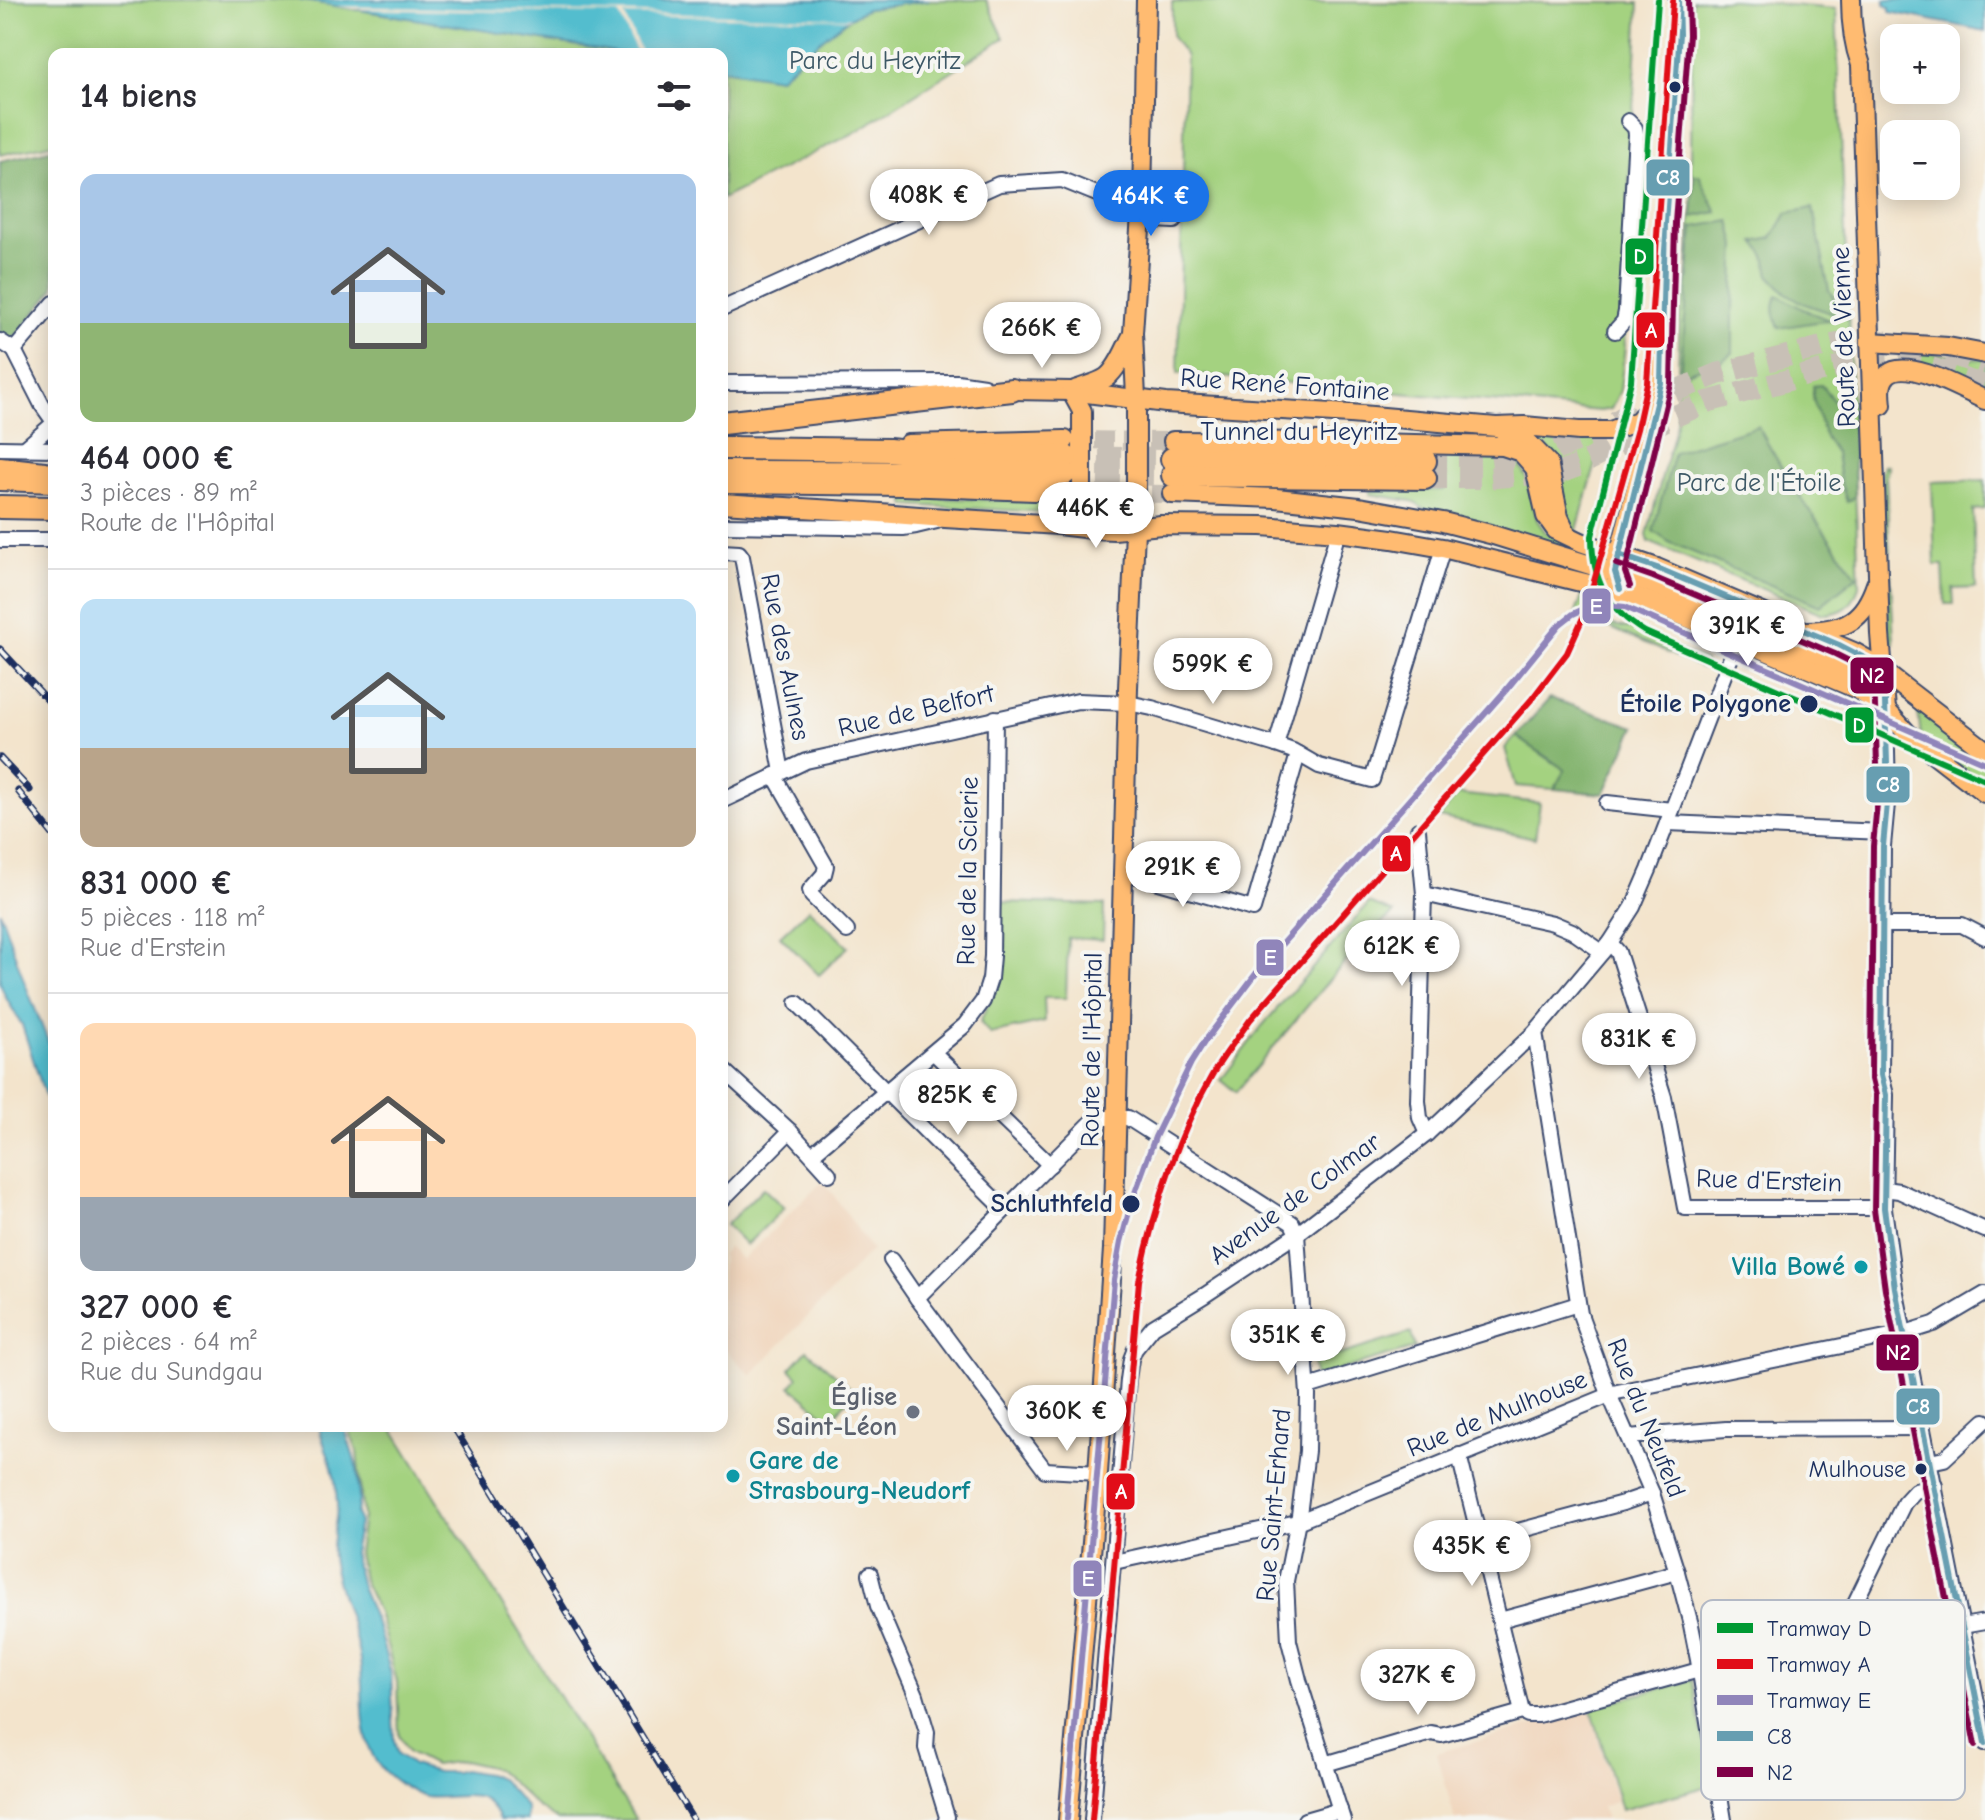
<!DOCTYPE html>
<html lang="fr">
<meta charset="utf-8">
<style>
:root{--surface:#fff;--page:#f2f2f3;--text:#2b2b33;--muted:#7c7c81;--line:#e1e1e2;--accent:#1a73e8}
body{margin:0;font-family:"Comic Neue",sans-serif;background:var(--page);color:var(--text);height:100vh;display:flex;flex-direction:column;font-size:30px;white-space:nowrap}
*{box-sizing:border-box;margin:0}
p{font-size:26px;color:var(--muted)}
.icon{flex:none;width:44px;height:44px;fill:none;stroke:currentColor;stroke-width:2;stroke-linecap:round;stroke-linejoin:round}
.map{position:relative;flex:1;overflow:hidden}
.sheet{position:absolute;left:48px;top:48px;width:680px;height:1384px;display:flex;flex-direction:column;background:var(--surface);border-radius:16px;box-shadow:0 4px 20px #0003}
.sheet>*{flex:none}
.buttons{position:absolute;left:1880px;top:24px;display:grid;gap:16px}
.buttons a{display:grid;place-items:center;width:80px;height:80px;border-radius:16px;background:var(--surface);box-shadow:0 4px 20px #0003;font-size:40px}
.price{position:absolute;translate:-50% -68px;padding:0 18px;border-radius:28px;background:#fff;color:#222;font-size:26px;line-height:52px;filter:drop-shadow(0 2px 4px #0008)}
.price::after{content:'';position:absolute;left:50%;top:48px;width:24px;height:18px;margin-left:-12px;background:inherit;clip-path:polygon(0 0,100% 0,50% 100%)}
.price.current{background:var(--accent);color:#fff}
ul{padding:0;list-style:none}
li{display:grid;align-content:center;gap:16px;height:424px;padding:0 32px}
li+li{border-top:2px solid var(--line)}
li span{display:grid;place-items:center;height:248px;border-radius:16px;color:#555}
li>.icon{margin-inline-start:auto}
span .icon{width:144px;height:144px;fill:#fffc;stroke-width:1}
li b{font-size:34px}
h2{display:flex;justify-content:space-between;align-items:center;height:96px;padding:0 32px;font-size:34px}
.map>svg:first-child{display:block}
</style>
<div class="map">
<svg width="1985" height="1820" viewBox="0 0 1985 1820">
<rect width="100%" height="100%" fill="#f6f6f2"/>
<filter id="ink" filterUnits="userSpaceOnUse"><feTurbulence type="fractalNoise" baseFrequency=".0125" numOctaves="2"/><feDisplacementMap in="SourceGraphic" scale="16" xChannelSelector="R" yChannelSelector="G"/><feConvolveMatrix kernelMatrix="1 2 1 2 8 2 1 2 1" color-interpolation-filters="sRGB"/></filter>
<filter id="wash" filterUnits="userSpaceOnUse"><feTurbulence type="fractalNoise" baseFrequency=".006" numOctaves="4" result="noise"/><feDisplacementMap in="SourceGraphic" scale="32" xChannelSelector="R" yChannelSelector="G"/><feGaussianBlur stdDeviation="1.8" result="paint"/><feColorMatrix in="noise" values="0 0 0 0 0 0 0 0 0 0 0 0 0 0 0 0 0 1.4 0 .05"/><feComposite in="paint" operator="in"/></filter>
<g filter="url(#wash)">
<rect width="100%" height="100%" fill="#f3e4cc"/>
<g fill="#f0d5bc">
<path d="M821,1183h4l47,67 -121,125 -29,-29v-92l7,-7 13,13z"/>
<path d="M1590,1709l26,93 -14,5 4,13h-151l-18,-67z"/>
</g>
<g fill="#a4d280" stroke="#60806f" stroke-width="2">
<path d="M0,0h299l329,54h-574v89l-54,12z"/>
<path d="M929,0h57l18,38 -150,95 -132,66v-130l57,9c24,-21 59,-57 88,-69z"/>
<path d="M1692,0h42l102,9 23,577c-5,19 -16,28 -36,28l-174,-72 -2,-7 29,-112 4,-108 7,-37 7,-103 -3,-3z"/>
<path d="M1172,2l467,1 -17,311 3,32 -5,45 -9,18 -11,2 -422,-38 8,-317 -14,-19z"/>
<path d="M1902,350l83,10v35l-82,-33z"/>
<path d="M1524,433l80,3 -28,97 -5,-2z"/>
<path d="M1444,450l57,2 19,13 8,15 9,40 9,13 26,12 -1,7 -137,-37 -23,-14 -41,-7v-4h74z"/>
<path d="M1884,465l4,1 -2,11 8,167h-5l-7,-172z"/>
<path d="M1985,480v29l-12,1 3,78 -23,1 1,15h-9l-2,-39h-8l-3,-83z"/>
<path d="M905,497l160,5v11l-160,-8z"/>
<path d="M1583,593l20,5 11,14c-16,-1 -28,3 -42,12z"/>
<path d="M1604,623l28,6 73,32 -3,7 -98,-43z"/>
<path d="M1917,706l68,52v28l-64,-50z"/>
<path d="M1516,736l49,34 -11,19 -38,-3 -11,-38z"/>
<path d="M1458,794l82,9 -5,35 -97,-21z"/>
<path d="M1001,902l103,3 -1,35 -35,-2 -2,60h-22l1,24 -55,12 -10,-12 14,-30 5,-18z"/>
<path d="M1369,903l25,10 -20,17 -44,49 -94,113 -15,-12 41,-54z"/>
<path d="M809,909l39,38 -29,28 -39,-39z"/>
<path d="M763,1188l21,20 -38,37 -20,-20z"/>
<path d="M1411,1333l4,15 -100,29 -2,-18 19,-2z"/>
<path d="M807,1350l48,42 -25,28 -39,-34 7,-9 -8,-8z"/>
<path d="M348,1426h43l245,394h-78l-20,-13 -33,-31 -15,-9 -27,-6 -29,4 -25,-13 -10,-17 -2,-53 -19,-70 -15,-32 -5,-27 5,-36 -6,-66z"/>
<path d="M1692,1680l20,105 -91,25 -30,-103z"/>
</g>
<g fill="#83b46e" stroke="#4f7266" stroke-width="2">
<path d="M54,149v140l-41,51 -13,-8v-171z"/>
<path d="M1694,175h5l18,37 -25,5z"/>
<path d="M1813,208l16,82 19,29 -43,-15 -19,-11 -17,-18 -4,-19 -10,-14 17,-4 15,-25z"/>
<path d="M1730,221l6,24 -3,63v45l-27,19 -3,-5 -23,8 13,-148z"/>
<path d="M1778,295l25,14 26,11 -50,8c-4,-12 -8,-22 -1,-33z"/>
<path d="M1821,385l14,17 18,27 2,67 -8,6 -7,-21 -4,-28 -11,-16 -12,-38v-13z"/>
<path d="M1758,426c28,53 63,102 99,150l-37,30 -151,-64 -16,-11 21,-79z"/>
<path d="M1550,698l85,29 -31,67 -50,-5 11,-19 -49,-34z"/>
</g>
<g fill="#52bdce" stroke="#367696" stroke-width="2">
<path d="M299,0h630l-62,9c-29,12 -64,48 -88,69l-57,-9v-15h-94z"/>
<path d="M1885,0h100v31l-95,-19v-4l-5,-4z"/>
<path d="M0,911l24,70 30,75v61l-10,-24 -22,-68 -17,-29 -5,-14z"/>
<path d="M319,1426h25l13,42 1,11 1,21 -2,13 2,9 -6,31 8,34 17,41 13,46 3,66 4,14 15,11 24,7h18l8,-2 24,4 15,6 25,28v12h-28c-14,-38 -43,-19 -73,-23 -15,-3 -40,-22 -49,-34 -18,-28 -13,-64 -16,-95 -4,-39 -24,-73 -29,-111 -2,-19 6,-36 5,-55 -1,-9 -1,-20 -4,-30 -3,-15 -11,-30 -14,-46z"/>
</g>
<path fill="#f3e4cc" d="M335,6l516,12 -2,1 -225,-4 18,39h-4l-19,-40 -266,-5z"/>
</g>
<g filter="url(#ink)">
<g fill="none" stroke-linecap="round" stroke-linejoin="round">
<g stroke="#c8c0b6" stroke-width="18" stroke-dasharray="18 9" stroke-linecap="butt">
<path d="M1068,440l105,1"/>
<path d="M1070,493l102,1"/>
</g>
<g stroke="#c8c0b6" stroke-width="22" stroke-dasharray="22 11" stroke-linecap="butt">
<path d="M1948,353l37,13"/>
<path d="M1066,457l106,2"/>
<path d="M1425,461l59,-1 69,-9 41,-16 52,-32 71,-29 105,-27 38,-7 31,2"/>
<path d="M1065,473l108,2"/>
<path d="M1425,478h59l78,-6 18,-7 84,-44 43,-19 125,-34 29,-5 30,-1 37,5 57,19"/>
</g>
<g stroke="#3b4a6e" stroke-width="18">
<g id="minor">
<path d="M722,309l277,-125 63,-4 79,32 14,8 19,1"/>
<path d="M1615,331l9,-10 2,-10 10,-177 -1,-6 -7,-7"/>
<path d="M0,341l14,9"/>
<path d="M14,350l28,55 12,17"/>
<path d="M14,350l40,-47"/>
<path d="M722,383l235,-1 27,4"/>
<path d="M0,448l54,1"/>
<path d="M25,448l29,-25"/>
<path d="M722,525l181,3 13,-2 21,-5"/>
<path d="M0,540h54"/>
<path d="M722,552l17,1 3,4 40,215"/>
<path d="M1886,710l2,83 -5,53 -2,229 5,20 -2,113 11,80 90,455"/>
<path d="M1276,745l62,-213"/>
<path d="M774,775l52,91 -2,8 -14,16 2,6 35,35"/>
<path d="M722,801l84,-40 272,-60 50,2 24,5 124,37 17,6 26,15 53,14 71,-232"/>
<path d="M1607,803l65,7"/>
<path d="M1667,823l217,9"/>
<path d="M1418,830l6,64 -6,207 2,17 7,16"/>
<path d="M1124,872l129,37 45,-155"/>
<path d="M1424,894l129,29 19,8 30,21"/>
<path d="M1882,925h80l23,12"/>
<path d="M1610,943l8,9 46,145 21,111h199"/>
<path d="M797,1003l207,206"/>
<path d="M1535,1032l45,282 29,80 43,99 25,79 14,53 7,35 26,160"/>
<path d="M934,1053l116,112"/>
<path d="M722,1069l68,62 39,43"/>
<path d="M812,1154l153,-129 18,-24 7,-22 2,-23 3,-238"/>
<path d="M1884,1189l15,2 86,39"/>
<path d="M722,1200l68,-69"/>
<path d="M891,1260l26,38 128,172 53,3"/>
<path d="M917,1298l174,-175 10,-5h27l164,105 5,11 11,161 -1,56 -8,64 -13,66 3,60 10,39 44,140"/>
<path d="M1308,1387l270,-83"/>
<path d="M1628,1437l98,-8 197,-1"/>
<path d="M1459,1455l63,257"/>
<path d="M1930,1462l14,-3 41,-38"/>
<path d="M1480,1541l143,-38 29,-10"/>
<path d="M1114,1562l183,-40 320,-130 288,-59 29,-9 51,-30"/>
<path d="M870,1574l8,32 38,89 11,37 -1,16 21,69 -1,3"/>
<path d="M1500,1620l177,-48"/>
<path d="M1962,1626l23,-4"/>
<path d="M1325,1764l106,-31 10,2 81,-23 6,3h10l161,-45"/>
<path d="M1718,1781l121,-31 11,-132 3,-11 51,-104 11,-12 20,-5"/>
<path d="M1092,1820l36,-440 3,-21 4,-10 18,-22 52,-32 92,-61 130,-100 108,-102 75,-89 23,-36 16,-37 80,-208 15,-31"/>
<path d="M1305,1820l35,-10"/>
</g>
</g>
<g stroke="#3b4a6e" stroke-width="22">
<g id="major">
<path d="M1851,0c0,23 2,43 10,65l19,569 6,76"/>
<path d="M1870,342l78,5 37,7"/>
<path d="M1012,390l59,1 95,12 184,11 146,13 28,-1 55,5h31l28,-10 16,-19 6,-14"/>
<path d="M1075,390c10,-4 24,-7 32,-13 12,-10 18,-28 25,-41"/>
<path d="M1882,405c-1,-10 -3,-23 6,-31 19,-17 77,17 97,26"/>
<path d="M1503,430l21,8 24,25 11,54 6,13"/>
<path d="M1173,441l153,1 177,4 18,6 14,16 11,48 10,14 25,12 76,26 197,84 14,8 117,90"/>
<path d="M908,444l157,-4"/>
<path d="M0,466l45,5"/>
<path d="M722,484l180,2 161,6"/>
<path d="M1172,494l104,4 83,9 84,15 47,12 162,50 207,88 14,3 11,-3"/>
<path d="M722,503l145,9 78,6 113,7 34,4 22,1 47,-5 101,1 76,6 54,7 51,9 178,44 27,9 211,89 27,20 21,23 78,60"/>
<path d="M1058,525l19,-11 5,-9v-94l-11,-20"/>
<path d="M1617,563l34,-134 10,-46 4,-160 14,-189 -1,-34"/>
<path d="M1808,631c37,-1 56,-11 68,-47"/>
<path d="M1068,1820l30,-347 15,-224 15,-561 8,-180v-110l-3,-65 9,-134 4,-199"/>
</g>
</g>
<g stroke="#3b4a6e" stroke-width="26">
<g id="highway">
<path d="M722,423l290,-33"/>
<path d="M722,448l167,2 48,5 129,2"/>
<path d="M1172,459l253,2"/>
<path d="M722,472l343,1"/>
<path d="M1173,475l252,3"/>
<path d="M0,479l54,2"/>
<path d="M0,507l54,1"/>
</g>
</g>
<use href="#minor" stroke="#fff" stroke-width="14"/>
<use href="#major" stroke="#ffbb71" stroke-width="18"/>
<use href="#highway" stroke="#ffbb71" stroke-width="22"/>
<g stroke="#1b2f5e" stroke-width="7">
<g id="rail">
<path d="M0,649l54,58"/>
<path d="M0,758l30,32"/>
<path d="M18,791l36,45"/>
<path d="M453,1426l240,394"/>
</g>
</g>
<use href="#rail" stroke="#f6f6f2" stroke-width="4" stroke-dasharray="12" stroke-linecap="butt"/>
<g stroke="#f6f6f2" stroke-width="12">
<g id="bus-1">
<path d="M1619,555l38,13 182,77 29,15 16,12 4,121 -5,53 -2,229 5,20 -2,113 11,80 90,455"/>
<path d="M1620,589l-5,-17 46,-189 4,-160 14,-189 -1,-34"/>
</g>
</g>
<g stroke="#f6f6f2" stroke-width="12">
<g id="bus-2">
<path d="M1616,564l37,13 182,77 28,14 11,9 4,116 -5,53 -2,229 5,21 -2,113 11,80 90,456"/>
<path d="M1630,586l-5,-14 46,-188 4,-161 14,-188 -1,-35"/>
</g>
</g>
<use href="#bus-1" stroke="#679eb1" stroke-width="6"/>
<use href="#bus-2" stroke="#7f0047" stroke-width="6"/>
<g stroke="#f6f6f2" stroke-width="12">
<path id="tram-1" d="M1658,0l-27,381 -39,155c0,44 15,73 53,96l340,148"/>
</g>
<g stroke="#f6f6f2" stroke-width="12">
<path id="tram-2" d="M1092,1820l47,-539c15,-71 36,-141 72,-204 11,-20 26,-38 39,-57l281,-320 36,-47 18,-40 52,-184 10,-46 26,-382"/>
</g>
<g stroke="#f6f6f2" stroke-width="12">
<path id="tram-3" d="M1067,1819l47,-539 7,-38 10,-38 24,-67 36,-74 14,-22 53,-70 248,-281 53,-65 14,-11 15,-7 18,-2 19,2 360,156"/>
</g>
<use href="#tram-1" stroke="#093" stroke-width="6"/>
<use href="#tram-2" stroke="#e10d19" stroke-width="6"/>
<use href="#tram-3" stroke="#9085ba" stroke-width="6"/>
</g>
</g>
<g fill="#1b2f5e" stroke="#f6f6f2" stroke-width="3">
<circle cx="1675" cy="87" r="7"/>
<circle cx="1809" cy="704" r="10"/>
<circle cx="1131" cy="1204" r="10"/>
<circle cx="1921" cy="1469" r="7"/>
</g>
<g fill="#0f9aa8" stroke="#f6f6f2" stroke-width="3">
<circle cx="1861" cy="1267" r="8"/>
<circle cx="733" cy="1476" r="8"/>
</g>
<circle fill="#6b7280" stroke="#f6f6f2" stroke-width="3" cx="913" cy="1412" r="8"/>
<g text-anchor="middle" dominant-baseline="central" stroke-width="8" stroke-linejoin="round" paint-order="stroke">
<g font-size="24" fill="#1b2f5e" stroke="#f6f6f2" text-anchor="end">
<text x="1906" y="1469">Mulhouse</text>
</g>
<g font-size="26" fill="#3d5866" stroke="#f6f6f2">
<text x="875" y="61">Parc du Heyritz</text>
<text x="1759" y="483">Parc de l'Étoile</text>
</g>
<g font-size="26" fill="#1b2f5e" stroke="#f6f6f2">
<text transform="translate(1844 337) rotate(-92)">Route de Vienne</text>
<text transform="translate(1285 385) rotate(4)">Rue René Fontaine</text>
<text x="1299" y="432">Tunnel du Heyritz</text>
<text transform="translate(785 657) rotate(79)">Rue des Aulnes</text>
<text transform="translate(916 711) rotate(-13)">Rue de Belfort</text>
<text transform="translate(968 871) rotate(-89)">Rue de la Scierie</text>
<text transform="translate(1092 1050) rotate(-89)">Route de l'Hôpital</text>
<text transform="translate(1769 1181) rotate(2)">Rue d'Erstein</text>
<text transform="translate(1295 1199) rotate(-36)">Avenue de Colmar</text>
<text transform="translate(1497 1414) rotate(-22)">Rue de Mulhouse</text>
<text transform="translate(1646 1418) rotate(68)">Rue du Neufeld</text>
<text transform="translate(1274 1505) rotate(-85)">Rue Saint-Erhard</text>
</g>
<g font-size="26" font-weight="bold" fill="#1b2f5e" stroke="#f6f6f2" text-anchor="end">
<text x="1791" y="704">Étoile Polygone</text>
<text x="1113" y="1204">Schluthfeld</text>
</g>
<g font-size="26" font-weight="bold" fill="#0d838f" stroke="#f6f6f2" text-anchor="end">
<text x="1845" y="1267">Villa Bowé</text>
<text x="749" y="1461" text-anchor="start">Gare de<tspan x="749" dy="30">Strasbourg-Neudorf</tspan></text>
</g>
<g font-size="26" font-weight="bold" fill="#5b616d" stroke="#f6f6f2" text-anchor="end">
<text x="897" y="1397">Église<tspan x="897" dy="30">Saint-Léon</tspan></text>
</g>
</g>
<rect x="1701" y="1600" width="264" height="200" rx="12" fill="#f6f6f2" stroke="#b4bac6" stroke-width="2"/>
<rect x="1717" y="1623" width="36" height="10" fill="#093"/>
<rect x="1717" y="1659" width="36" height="10" fill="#e10d19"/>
<rect x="1717" y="1695" width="36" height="10" fill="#9085ba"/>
<rect x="1717" y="1731" width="36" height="10" fill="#679eb1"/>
<rect x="1717" y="1767" width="36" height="10" fill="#7f0047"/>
<g font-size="22" fill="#1b2f5e">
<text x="1767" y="1636">Tramway D</text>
<text x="1767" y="1672">Tramway A</text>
<text x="1767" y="1708">Tramway E</text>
<text x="1767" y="1744">C8</text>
<text x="1767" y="1780">N2</text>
</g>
<g stroke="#f6f6f2" stroke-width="3">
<rect x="1645" y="158" width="46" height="39" rx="8" fill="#679eb1"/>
<rect x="1624" y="237" width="31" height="39" rx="8" fill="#093"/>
<rect x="1635" y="311" width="31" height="38" rx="8" fill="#e10d19"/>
<rect x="1581" y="587" width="31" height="38" rx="8" fill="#9085ba"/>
<rect x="1849" y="656" width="46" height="39" rx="8" fill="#7f0047"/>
<rect x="1844" y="706" width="31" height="38" rx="8" fill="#093"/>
<rect x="1865" y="765" width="46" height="39" rx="8" fill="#679eb1"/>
<rect x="1381" y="834" width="31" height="39" rx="8" fill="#e10d19"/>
<rect x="1255" y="938" width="30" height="39" rx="8" fill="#9085ba"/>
<rect x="1875" y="1333" width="45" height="39" rx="8" fill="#7f0047"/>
<rect x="1895" y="1387" width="46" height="39" rx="8" fill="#679eb1"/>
<rect x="1105" y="1472" width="31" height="39" rx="8" fill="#e10d19"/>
<rect x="1072" y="1559" width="31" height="39" rx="8" fill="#9085ba"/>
</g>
<g font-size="22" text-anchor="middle" font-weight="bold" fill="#fff">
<text x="1668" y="185">C8</text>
<text x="1640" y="264">D</text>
<text x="1651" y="338">A</text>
<text x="1596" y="614">E</text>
<text x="1872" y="683">N2</text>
<text x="1859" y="733">D</text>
<text x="1888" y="792">C8</text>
<text x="1396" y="861">A</text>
<text x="1270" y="965">E</text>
<text x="1898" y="1360">N2</text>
<text x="1918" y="1414">C8</text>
<text x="1121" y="1499">A</text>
<text x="1088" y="1586">E</text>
</g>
</svg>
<div class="buttons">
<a>+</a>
<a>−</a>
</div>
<b class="price" style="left:929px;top:237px">408K €</b>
<b class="price current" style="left:1151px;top:238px">464K €</b>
<b class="price" style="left:1042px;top:370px">266K €</b>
<b class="price" style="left:1096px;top:550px">446K €</b>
<b class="price" style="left:1748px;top:668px">391K €</b>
<b class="price" style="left:1213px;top:706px">599K €</b>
<b class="price" style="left:1183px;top:909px">291K €</b>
<b class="price" style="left:1402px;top:988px">612K €</b>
<b class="price" style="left:1639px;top:1081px">831K €</b>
<b class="price" style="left:958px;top:1137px">825K €</b>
<b class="price" style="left:1288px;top:1377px">351K €</b>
<b class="price" style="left:1067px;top:1453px">360K €</b>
<b class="price" style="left:1472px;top:1588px">435K €</b>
<b class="price" style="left:1418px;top:1717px">327K €</b>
<section class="sheet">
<h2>14 biens<svg class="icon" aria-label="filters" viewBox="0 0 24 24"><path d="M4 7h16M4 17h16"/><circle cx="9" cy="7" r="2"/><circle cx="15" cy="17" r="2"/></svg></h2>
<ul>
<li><span style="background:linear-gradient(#a9c7e8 60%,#8fb573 0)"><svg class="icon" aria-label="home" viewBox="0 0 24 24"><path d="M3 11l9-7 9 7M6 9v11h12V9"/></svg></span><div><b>464 000 €</b><p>3 pièces · 89 m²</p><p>Route de l'Hôpital</p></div></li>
<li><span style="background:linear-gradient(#bfe0f5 60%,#b9a48a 0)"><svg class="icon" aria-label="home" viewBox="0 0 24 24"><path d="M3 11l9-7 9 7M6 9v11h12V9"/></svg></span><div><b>831 000 €</b><p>5 pièces · 118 m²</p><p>Rue d'Erstein</p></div></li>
<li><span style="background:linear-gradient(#ffd9b3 70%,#9aa5b1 0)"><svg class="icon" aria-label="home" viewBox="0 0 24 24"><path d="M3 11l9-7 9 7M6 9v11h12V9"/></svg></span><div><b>327 000 €</b><p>2 pièces · 64 m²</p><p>Rue du Sundgau</p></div></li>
</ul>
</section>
</div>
